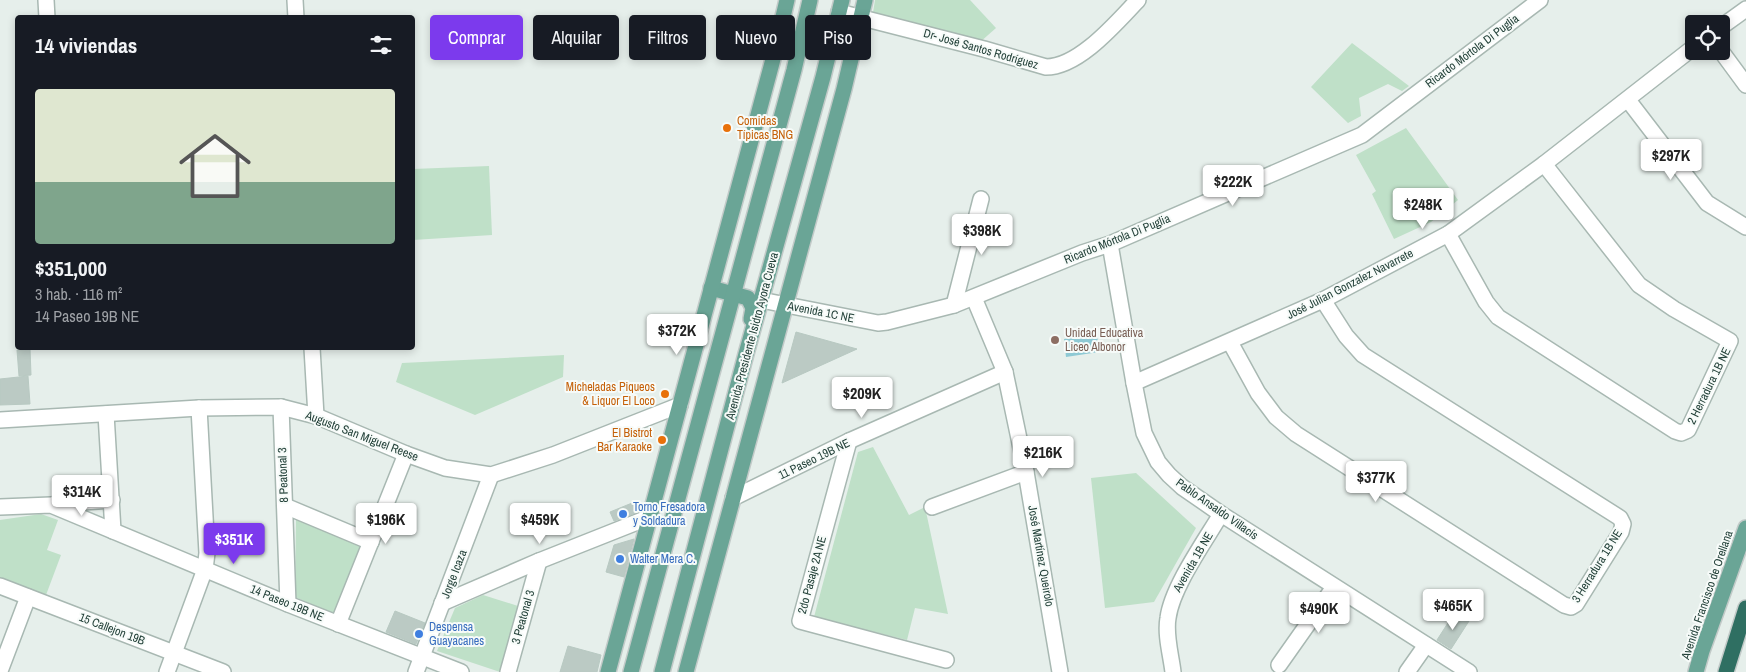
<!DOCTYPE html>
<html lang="es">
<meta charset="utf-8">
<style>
:root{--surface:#171b24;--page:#242831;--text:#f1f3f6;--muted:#9ea1a6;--accent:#7c3aed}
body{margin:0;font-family:"Archivo Narrow",sans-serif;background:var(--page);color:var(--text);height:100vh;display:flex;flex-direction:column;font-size:19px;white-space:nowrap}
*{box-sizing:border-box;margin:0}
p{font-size:16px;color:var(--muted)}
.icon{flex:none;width:28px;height:28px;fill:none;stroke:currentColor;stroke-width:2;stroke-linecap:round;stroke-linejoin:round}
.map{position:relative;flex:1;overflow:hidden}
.side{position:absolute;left:15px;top:15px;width:400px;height:335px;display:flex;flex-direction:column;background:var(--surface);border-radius:5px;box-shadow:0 2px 8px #0003}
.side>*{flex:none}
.top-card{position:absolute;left:430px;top:15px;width:475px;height:45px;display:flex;gap:10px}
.buttons{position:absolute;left:1685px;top:15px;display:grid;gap:10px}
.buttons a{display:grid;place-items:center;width:45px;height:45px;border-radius:5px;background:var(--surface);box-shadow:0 2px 8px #0003;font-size:25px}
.price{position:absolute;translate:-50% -42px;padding:0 11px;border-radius:5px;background:#fff;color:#222;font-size:16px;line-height:32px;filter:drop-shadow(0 1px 2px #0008)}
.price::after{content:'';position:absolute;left:50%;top:30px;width:15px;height:11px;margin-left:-8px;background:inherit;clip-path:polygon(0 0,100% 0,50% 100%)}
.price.selected{background:var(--accent);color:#fff}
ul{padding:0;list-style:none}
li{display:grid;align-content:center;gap:10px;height:265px;padding:0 20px}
li span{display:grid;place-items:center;height:155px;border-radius:5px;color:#555}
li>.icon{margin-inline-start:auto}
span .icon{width:90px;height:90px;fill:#fffc;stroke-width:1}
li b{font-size:21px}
h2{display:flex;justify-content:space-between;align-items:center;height:60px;padding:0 20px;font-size:21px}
.tag{padding:0 18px;border-radius:5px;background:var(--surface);box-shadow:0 2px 8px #0003;font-size:18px;line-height:45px}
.tag.selected{background:var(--accent);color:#fff}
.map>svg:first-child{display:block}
</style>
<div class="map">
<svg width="1746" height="672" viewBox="0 0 1746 672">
<rect width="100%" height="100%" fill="#e6efeb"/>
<g fill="#bfe0c8">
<path d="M875,0h95l26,28 -17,15 -106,-30z"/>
<path d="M1352,43l57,43 -7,5 -14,-7 -29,14 2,18 -13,7 -37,-36z"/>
<path d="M1406,128l52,72 -27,22 -37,17 -22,-45 4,-3 -20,-36z"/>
<path d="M489,166l3,69 -79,5v-71z"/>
<path d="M564,355l-1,22 -88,38 -79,-33 6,-19z"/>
<path d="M873,447l36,68 16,-8 23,107 -33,-6 -8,32 -93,-23 44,-165z"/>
<path d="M1136,473l60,55 -42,74 -49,6 -14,-130z"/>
<path d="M41,514l17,6 -11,30 14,5 -15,40 -46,-16v-59z"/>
<path d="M296,519l67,29 -25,68 -43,-19z"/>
<path d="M483,595l35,11 -18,66 -63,-21 18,-43z"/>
</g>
<path fill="#8ec9d4" d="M1097,334l2,18 -33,5 -2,-18z"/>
<g fill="#bbcac4" stroke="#b8c9c2">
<path d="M796,332l61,17 -75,34z"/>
<path d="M30,349l1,26 -12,1 -2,-26z"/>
<path d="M28,376l2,28 -30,1v-26z"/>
<path d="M637,501l-2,12 -21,8 -4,-9z"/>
<path d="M634,539l-10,38 -18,-5 8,-27z"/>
<path d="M395,611l30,12 -9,21 -30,-12z"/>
<path d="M1455,612l14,9 -18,28 -14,-9z"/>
<path d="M568,646l33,9 -4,17h-37z"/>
</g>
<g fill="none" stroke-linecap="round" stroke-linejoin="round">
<g stroke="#a8b8b2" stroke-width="18">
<g id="minor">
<path d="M46,0l1,18"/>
<path d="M295,0l1,18"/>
<path d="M839,12l145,37 62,18c33,0 70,-44 92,-67"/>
<path d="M1721,27l25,-18"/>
<path d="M1721,51l25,34"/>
<path d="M1628,100l79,103 39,24"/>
<path d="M1448,234l38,68 12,15 177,114 6,2 7,-3 42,-89 -56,-32 -35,-24 -95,-121"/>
<path d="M1110,244l24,139 10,50 14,29 11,13 13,12 39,27 248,158"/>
<path d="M974,298l31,74 21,100 34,200"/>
<path d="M761,300l117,23 9,-1 67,-17 128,-52 28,-9 252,-109 178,-135"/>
<path d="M954,305l27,-106"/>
<path d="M1230,342l28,51 18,24 20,17 268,171 7,2 5,-3 45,-72 2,-8 -3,-6 -257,-163 -17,-19 -23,-36"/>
<path d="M312,348l4,68"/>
<path d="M1134,383l189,-83 125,-66 96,-70 150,-117"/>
<path d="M281,407l7,197"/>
<path d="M106,414l7,117"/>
<path d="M0,420l199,-12 82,-1 35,9 90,38 39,14 46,7 62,-20 127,-50"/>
<path d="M849,441l-49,180 146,39"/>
<path d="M733,498l116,-57 156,-69"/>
<path d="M55,504l57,-4"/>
<path d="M285,506l86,36"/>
<path d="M0,507l51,-2 237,99 173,68"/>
<path d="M932,507l94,-35"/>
<path d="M0,586l223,86"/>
<path d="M442,603l97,-42 111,-44"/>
<path d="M338,624l68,-170"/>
<path d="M1279,665l55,-78"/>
<path d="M0,671l28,-74"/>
<path d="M167,672l38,-103 2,-16 -8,-145"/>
<path d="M416,672l75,-197"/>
<path d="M508,672l31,-111"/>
<path d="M1173,672c-2,-17 -8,-37 -5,-54 4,-31 37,-77 53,-104"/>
<path d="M1407,672l19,-27"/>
</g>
</g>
<g stroke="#c2cac8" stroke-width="18">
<g id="major">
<path d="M711,288l37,10 5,10 -2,11"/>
<path d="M608,672l164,-609 15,-63"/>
<path d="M631,672l163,-602 16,-70"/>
<path d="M662,672l84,-318 77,-277 19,-77"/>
<path d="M686,672l158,-583 21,-89"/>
<path d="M1696,672l6,-21 44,-123"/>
</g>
</g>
<g stroke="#c2cac8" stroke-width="18">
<path id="highway" d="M1726,672l20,-64"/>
</g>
<use href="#minor" stroke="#fff" stroke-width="15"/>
<use href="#major" stroke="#6aa596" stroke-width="15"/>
<use href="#highway" stroke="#2f6f62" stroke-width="15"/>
</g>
<g fill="#e8710a" stroke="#f7fbf9" stroke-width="2">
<circle cx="727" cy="128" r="5"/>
<circle cx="665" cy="394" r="5"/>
<circle cx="662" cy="440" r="5"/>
</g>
<circle fill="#8d6e63" stroke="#f7fbf9" stroke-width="2" cx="1055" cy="340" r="5"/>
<g fill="#3f7fe0" stroke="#f7fbf9" stroke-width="2">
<circle cx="623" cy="514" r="5"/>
<circle cx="620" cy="559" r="5"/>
<circle cx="419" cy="634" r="5"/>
</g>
<g text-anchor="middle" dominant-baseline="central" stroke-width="4" stroke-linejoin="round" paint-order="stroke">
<g font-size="12" fill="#24423a" stroke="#f7fbf9">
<text transform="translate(981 49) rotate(16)">Dr- José Santos Rodríguez</text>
<text transform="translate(1472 51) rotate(-37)">Ricardo Mórtola Di Puglia</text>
<text transform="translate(1117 239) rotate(-22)">Ricardo Mórtola Di Puglia</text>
<text transform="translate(1350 284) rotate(-27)">José Julian Gonzalez Navarrete</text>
<text transform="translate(821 312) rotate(11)">Avenida 1C NE</text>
<text transform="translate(752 336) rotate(-75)">Avenida Presidente Isidro Ayora Cueva</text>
<text transform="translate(1709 386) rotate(-64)">2 Herradura 1B NE</text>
<text transform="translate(362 436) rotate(21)">Augusto San Miguel Reese</text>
<text transform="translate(814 459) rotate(-26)">11 Paseo 19B NE</text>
<text transform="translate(283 475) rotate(-92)">8 Peatonal 3</text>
<text transform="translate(1217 509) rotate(35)">Pablo Ansaldo Villacís</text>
<text transform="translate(1041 556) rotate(80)">José Martínez Queirolo</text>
<text transform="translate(1193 562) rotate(-60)">Avenida 1B NE</text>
<text transform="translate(1597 566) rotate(-58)">3 Herradura 1B NE</text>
<text transform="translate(454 574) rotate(-69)">Jorge Icaza</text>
<text transform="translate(812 575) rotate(-75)">2do Pasaje 2A NE</text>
<text transform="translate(1707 595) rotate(-71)">Avenida Francisco de Orellana</text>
<text transform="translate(287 603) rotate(22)">14 Paseo 19B NE</text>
<text transform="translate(523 617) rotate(-74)">3 Peatonal 3</text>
<text transform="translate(112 629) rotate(21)">15 Callejon 19B</text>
</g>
<g font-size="12" fill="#c56008" stroke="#f7fbf9" text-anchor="end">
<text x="737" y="121" text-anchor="start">Comidas<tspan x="737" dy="14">Típicas BNG</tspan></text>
<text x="655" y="387">Micheladas Piqueos<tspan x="655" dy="14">&amp; Liquor El Loco</tspan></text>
<text x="652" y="433">El Bistrot<tspan x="652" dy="14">Bar Karaoke</tspan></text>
</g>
<g font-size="12" fill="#785e54" stroke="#f7fbf9" text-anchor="start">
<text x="1065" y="333">Unidad Educativa<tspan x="1065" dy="14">Liceo Albonor</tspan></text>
</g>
<g font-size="12" fill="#366cbe" stroke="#f7fbf9" text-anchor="start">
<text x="633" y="507">Torno Fresadora<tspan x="633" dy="14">y Soldadura</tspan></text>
<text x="630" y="559">Walter Mera C.</text>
<text x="429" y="627">Despensa<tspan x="429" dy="14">Guayacanes</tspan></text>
</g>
</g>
</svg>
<div class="buttons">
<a><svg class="icon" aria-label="locate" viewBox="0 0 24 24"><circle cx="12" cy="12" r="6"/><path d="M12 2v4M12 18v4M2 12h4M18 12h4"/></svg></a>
</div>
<b class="price" style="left:1671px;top:181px">$297K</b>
<b class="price" style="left:1233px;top:207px">$222K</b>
<b class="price" style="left:1423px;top:230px">$248K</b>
<b class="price" style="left:982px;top:256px">$398K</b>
<b class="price" style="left:677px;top:356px">$372K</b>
<b class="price" style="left:862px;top:419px">$209K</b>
<b class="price" style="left:1043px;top:478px">$216K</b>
<b class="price" style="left:1376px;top:503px">$377K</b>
<b class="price" style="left:82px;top:517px">$314K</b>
<b class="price" style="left:386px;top:545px">$196K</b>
<b class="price" style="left:540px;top:545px">$459K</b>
<b class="price selected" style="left:234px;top:565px">$351K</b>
<b class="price" style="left:1453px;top:631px">$465K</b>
<b class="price" style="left:1319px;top:634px">$490K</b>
<div class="top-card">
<a class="tag selected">Comprar</a>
<a class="tag">Alquilar</a>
<a class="tag">Filtros</a>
<a class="tag">Nuevo</a>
<a class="tag">Piso</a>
</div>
<section class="side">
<h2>14 viviendas<svg class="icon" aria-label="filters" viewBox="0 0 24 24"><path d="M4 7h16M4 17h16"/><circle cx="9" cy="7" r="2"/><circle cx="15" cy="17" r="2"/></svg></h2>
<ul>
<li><span style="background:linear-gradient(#dfe7d0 60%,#7fa58c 0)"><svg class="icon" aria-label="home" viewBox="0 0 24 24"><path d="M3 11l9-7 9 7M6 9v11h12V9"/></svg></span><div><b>$351,000</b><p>3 hab. · 116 m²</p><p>14 Paseo 19B NE</p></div></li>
</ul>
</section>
</div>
